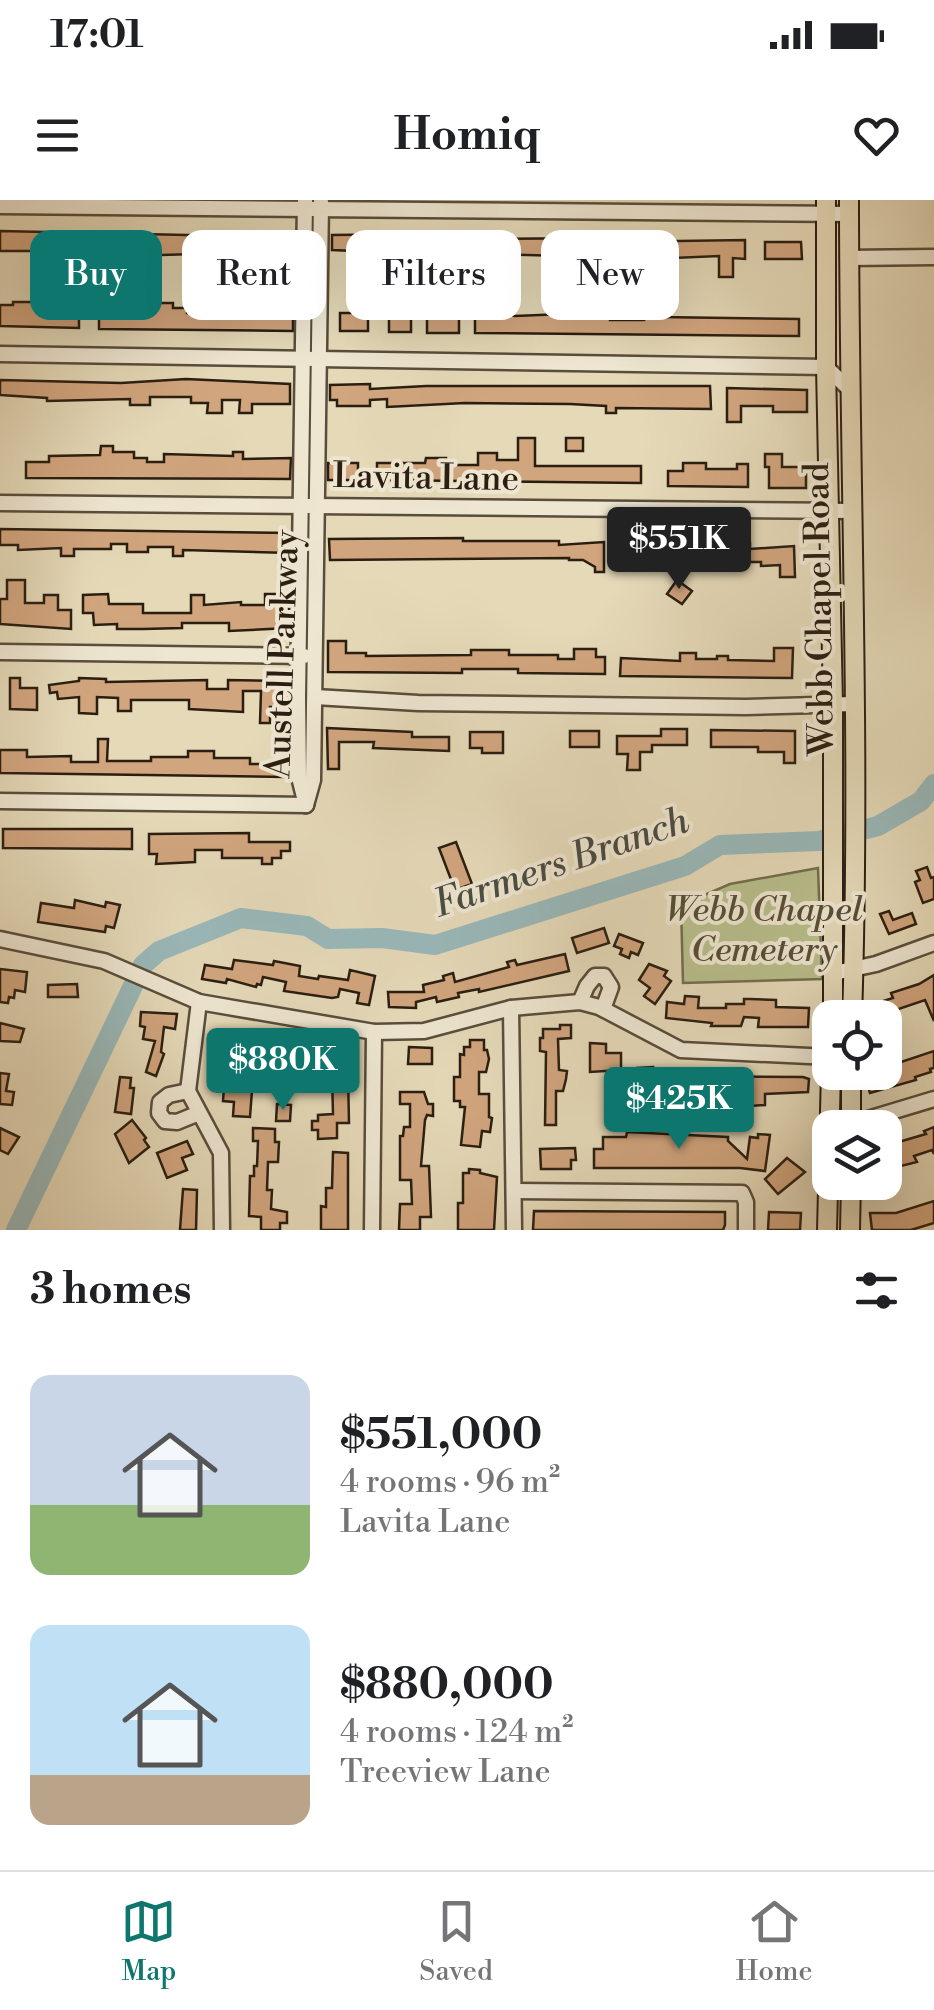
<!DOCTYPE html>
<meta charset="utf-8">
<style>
:root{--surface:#fff;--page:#f2f2f2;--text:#202124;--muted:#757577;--line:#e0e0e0;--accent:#0f766e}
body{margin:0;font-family:"Libre Bodoni",serif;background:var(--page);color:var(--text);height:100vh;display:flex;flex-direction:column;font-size:38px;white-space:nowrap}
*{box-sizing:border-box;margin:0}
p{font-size:32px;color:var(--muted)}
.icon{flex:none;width:55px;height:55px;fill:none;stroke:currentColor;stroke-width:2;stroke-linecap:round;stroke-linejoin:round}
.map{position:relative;height:1030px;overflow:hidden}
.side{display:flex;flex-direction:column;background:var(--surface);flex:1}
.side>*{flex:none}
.hud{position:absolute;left:30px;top:30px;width:875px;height:90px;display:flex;gap:20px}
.buttons{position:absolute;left:812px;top:800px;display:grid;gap:20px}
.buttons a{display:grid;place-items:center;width:90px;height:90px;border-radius:20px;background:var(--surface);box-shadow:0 10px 40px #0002;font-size:50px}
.price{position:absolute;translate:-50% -85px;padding:0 22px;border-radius:10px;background:var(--accent);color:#fff;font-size:32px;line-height:65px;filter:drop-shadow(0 2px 5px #0008)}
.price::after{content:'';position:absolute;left:50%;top:60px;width:30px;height:22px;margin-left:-15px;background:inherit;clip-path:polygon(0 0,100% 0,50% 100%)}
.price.active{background:#222;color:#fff}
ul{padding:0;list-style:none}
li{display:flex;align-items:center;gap:30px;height:250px;padding:0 30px}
li span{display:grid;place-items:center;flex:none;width:280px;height:200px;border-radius:20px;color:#555}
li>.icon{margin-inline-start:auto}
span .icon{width:120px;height:120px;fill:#fffc;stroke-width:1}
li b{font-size:42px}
h2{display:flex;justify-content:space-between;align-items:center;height:120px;padding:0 30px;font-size:42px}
.tag{padding:0 35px;border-radius:20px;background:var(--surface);box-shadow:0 10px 40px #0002;font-size:35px;line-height:90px}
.tag.active{background:var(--accent);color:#fff}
.status{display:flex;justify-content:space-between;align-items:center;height:70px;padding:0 50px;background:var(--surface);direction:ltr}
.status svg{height:28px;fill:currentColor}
header{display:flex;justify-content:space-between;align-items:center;height:130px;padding:0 30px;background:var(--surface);font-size:45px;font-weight:700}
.menu{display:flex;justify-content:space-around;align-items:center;height:140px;border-top:2px solid var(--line);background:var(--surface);font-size:28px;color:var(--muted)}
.menu a{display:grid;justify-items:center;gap:5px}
.menu .active{color:var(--accent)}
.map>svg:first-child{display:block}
</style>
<div class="status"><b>17:01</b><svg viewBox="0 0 49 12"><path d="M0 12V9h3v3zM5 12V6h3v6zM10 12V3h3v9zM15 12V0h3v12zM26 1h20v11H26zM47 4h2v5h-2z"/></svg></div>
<header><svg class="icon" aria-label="menu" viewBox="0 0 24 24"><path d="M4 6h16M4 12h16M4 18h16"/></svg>Homiq<svg class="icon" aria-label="heart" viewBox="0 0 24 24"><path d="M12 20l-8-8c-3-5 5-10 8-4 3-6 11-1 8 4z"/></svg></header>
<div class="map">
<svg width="934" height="1030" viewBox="0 0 934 1030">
<rect width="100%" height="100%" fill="#e5d9b8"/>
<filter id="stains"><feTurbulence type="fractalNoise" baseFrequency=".002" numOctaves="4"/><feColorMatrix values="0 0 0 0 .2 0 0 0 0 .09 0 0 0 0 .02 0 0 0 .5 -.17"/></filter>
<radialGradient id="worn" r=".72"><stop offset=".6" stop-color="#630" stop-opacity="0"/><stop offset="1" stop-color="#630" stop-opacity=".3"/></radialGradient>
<path fill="#b8be8c" stroke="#716e4e" stroke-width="2.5" d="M818,668l4,111 -139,4 -2,-78 49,-21z"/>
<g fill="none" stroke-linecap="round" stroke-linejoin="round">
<path stroke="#99b8b9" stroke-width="20" d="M16,1030l127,-265 16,-14 82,-33 66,8 21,13 54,-1 53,7 250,-79 35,-21 99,-4 59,-15 43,-25 13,-17"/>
</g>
<g fill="#d1a57e" stroke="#2a1e11" stroke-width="2.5">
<path d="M0,31l187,4 107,-1v20h-3v24l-18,-1v-15h-29v-14h-21v5h-10v7h-18v-6l-102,3 -27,-2v-4h-66z"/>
<path d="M419,34l48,5 144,-1v4l134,-2v19l-12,-1v19h-14v-21l-93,4v-4h-46v-6h-16v6l-70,-2v13h-19v-11l-143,-6v-15z"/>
<path d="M765,42h36l1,17h-37z"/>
<path d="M133,94h16v9h24v5h14v5l35,2h17v-17h12v15h42v18l-194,-2v-12l-20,-1v12l-79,-2v-21h13v-3h23v4l79,-3v8h18z"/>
<path d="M492,101h12v13l11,2 48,-2v3h47v3h34v-12h14l1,9 140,2v17l-324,-3v-18h17z"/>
<rect x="389" y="112" width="22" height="20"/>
<rect x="340" y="113" width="28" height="18"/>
<rect x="427" y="118" width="32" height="15"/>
<path d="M186,179l104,5v20h-38v9h-13l1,-13h-18v13h-15l1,-10h-17v-6h-41v8h-20v-6l-83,2v-3l-47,-3v-15l121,3z"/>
<path d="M370,184v5l56,-3h284l1,23 -95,-1v5h-10v-7l-36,-2 -105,-1 -78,4v-8l-17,1v6h-33v-6h-7v-15z"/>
<path d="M727,188l80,2v22h-34v-6h-32v16h-14z"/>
<path d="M518,238h17v28h106v17l-264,-3v-17h48l1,-5h20v7h32v-12h19v7h21z"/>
<rect x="566" y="238" width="17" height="13"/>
<path d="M101,246h12v6h21v6h13v4h17v-8l69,2v-4h10v7l48,-1 -1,21 -264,-1v-16h23v-6l51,-1z"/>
<path d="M765,254h17v13h24v21h-37v-21h-4z"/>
<rect x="328" y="263" width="30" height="17"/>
<path d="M683,263h23v6h31v-5h11v23l-80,-1v-15h15z"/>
<path d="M0,329l290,4 -1,20 -106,-3v6h-10v-9h-25v5h-21v-8h-16v5h-37v7h-13v-8l-43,2v-5h-18z"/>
<path d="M463,338v3h96v4l45,-3v30h-9v-5l-12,-7h-14v-2l-239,2 -1,-21z"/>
<path d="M675,342l75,1v6l44,-3 1,31h-15v-12l-19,1v-4h-86z"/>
<path d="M7,380h18v23h19v-8h14v15h13v19l-71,-5v-25h7z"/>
<path d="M677,380l15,11 -10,13 -15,-10z"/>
<path d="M108,394l1,10h34v9h48v-18h13v10l37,-3v3h24v-11h13l1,12h10l-1,22 -59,3v-8h-47v5l-39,1h-26v-5l-23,1 -1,-12h-10v-18z"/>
<path d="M328,441h18v12h20v3l105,-1v-5h38v5h49v4h16v-10h22v8h9v17l-87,-1v-4h-56v4l-134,-1z"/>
<path d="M774,448h19l-1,30 -172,-2 1,-18 59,3v-8h16v6h21v-3h11v4l46,1z"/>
<path d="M10,478h10v10h17v22l-27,-1z"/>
<path d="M79,478l27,1v3l101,-2v9h21v-9l60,1 -1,19h-10v7h-7v16h-10l1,-32h-18v21l-54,-3v-9h-58v11h-13v-13l-21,-1v17l-18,-1v-16l-21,2 -1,-7 -7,1 -1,-8 30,-4z"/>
<path d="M327,528l85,4v5h37v14l-76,-3 1,-6h-35v27h-11z"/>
<path d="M661,529h26v16h-35v7h-12v18h-13l1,-16h-11v-18h44z"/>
<path d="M711,530l84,1v32h-11v-11h-26v-5h-47z"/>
<rect x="570" y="531" width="29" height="16"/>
<path d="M470,532h33v21h-21v-5h-12z"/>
<path d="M98,539h10l-1,22h44v-4h37v-6h26v7h36v6h35v13l-285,-4v-23h27v7l44,-1v6h27z"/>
<path d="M3,629h129v20l-129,-1z"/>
<path d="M249,633v9h41v9h-9v7h-9v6h-10v-6h-40v-8h-27v12l-39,2 1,-10h-8v-20z"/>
<path d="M456,642l16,42 -17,6 -16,-42z"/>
<path d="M927,667l4,11 3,-1v22l-11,4 -8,-21 5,-2 -4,-9z"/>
<path d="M75,700l30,7 1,-5 14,3 -6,23 -8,-2 -1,6 -67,-10 3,-19 33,5z"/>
<path d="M889,711l4,9 19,-7 4,11 -27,10 -9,-20z"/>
<path d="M604,728l5,15 -32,10 -5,-15z"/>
<path d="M619,734l24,9 -5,12 -7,-3 -2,6 -9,-4 2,-5 -8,-3z"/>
<path d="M565,754l4,17 -90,21v-3l-21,4 1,4 -22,5 -1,-5 -20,5v6l-27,-1 -1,-15h36l-1,-7 21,-5 -1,-4 10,-3 2,9 54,-15 -2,-5 8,-2 2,5z"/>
<path d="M234,760l39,5 1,-4 26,5 -1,10 19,3 1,-3 29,4 2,-10 25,6 -6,29 -12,-2 2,-10 -19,-4 -2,8 -6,1 -48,-7 2,-9 -23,-5 -2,8 -4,-1 -1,3 -29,-8 -1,4 -24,-4 3,-14 27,4z"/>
<path d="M649,764l18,7 -3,5 7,5 -16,23 -11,-8 6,-8 -11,-8z"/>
<path d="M0,769l27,3 -2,20 -10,-2 -1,8 -5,-1 -1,6 -8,-1z"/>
<path d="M934,775v46l-9,-21 -38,13 -4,-12 10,-3 -2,-5 28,-9z"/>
<path d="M77,784l1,13h-30v-12z"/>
<path d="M685,796l14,1 -1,11h28v-4h18v-5h6l26,1v7l33,1 -1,19h-50l1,-9 -15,-1 -3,9h-30l1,-3 -46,-5 1,-16 17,2z"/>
<path d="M141,812l36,2 -2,15 -11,-2 -3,25 3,2 -8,22 -10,-4 9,-31 -12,-2 2,-12 -5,-1z"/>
<path d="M0,823l24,6 -4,13 -20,-1z"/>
<path d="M560,825h11v13l-13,1 1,31 8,1 -1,8 -3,12h-7v34h-11l1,-73 -6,-1v-13h3v-9h17z"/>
<path d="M225,837l23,2 1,5 18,3v-6l16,2 6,4 -4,23 -30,-10 1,-6 -33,-5z"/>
<path d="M470,840h14v10h3l2,9 -3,13h-7v22h10v23l3,1 -2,14 -8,-1 -2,16 -19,-2 4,-38h-5v-6h-6v-24h6v-23l4,1v-8h6z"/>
<path d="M590,843l16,1v9h15v17l-31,2z"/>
<path d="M409,847l23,1v16h-24z"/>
<path d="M307,848l7,9 9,-8 10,11 -22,20 -18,-19z"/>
<path d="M934,851v17l-4,1 1,3 -16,5 1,3 -46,13 -5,-16 4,-1 -1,-4h17v-3l14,-4 -1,-2z"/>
<path d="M653,867v5h6v4l144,1 6,2 -1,13 -43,2v11l-15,1v-4h-30v-9l-55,3v-5l-26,1v-5h-11v-15h9v-4z"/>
<path d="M0,873l9,1 -3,17 8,1 -2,13 -12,-1z"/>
<path d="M348,874l1,49h-12v15l-19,1v-9h-6v-9h6v-6l15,-1 -1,-39z"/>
<path d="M120,877l11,1 -1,10h4l-3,26 -16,-2z"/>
<path d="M224,887l28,3 -2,27 -17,-1 1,-14 -11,-1z"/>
<path d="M400,892h24l4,12h5v12l-6,-1 -2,5 -4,46h8l2,51h-11v13h-21l1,-26h12l-1,-24h-11v-44h3l1,-9h6v-23h-10z"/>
<path d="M277,904l14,1 -1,16h-14z"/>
<path d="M132,920l14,18 -2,2 5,7 -20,16 -14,-29z"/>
<path d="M934,927v27l-2,-4 -18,6 3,6 -32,8v-24l41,-12 -2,-3z"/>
<path d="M0,928l19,9 -11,17 -8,-4z"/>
<path d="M253,928l22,1v13h4l-1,20h-10l-1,28h5l-1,19 16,3v11h-7v7h-19v-13l-12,-1 1,-40h4v-10h3l1,-25h-5z"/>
<path d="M627,932l101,5v4l19,18 3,-22 8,1v-4l12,1 -5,36 -25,-3h-146v-19h9v-12h23z"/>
<path d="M187,941l6,13 -11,4 5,12 -20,8 -10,-25z"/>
<path d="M575,948l1,12h-5v9h-30l-1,-20z"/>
<path d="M333,952l15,1v77h-27v-24l5,1v-19h6z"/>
<path d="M787,958l18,14 -27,22 -13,-15z"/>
<path d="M469,969l11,1v3l17,4 -3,53h-36v-27h5v-30h6z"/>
<path d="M183,989l14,1 -1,40h-16z"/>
<path d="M934,1001v22l-23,7h-39l-2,-17h26z"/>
<path d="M534,1011l191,1v13l-2,5h-190z"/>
<path d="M769,1012l32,1 -1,17h-32z"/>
</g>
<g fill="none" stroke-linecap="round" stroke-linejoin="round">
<g stroke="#594d3b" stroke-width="19">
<g id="minor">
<path d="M305,1l-7,496 1,80 7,28"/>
<path d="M0,6l849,8"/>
<path d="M848,58l86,-1"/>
<path d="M0,154l826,13 22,21"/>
<path d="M0,303l851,8"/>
<path d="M0,452l304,4"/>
<path d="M315,497l103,6 328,4 108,-3"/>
<path d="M0,601l306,4"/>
<path d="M306,605l7,-25 8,-578"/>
<path d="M0,739l104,22 95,41 175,30 50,-1 87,-23 69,-6 19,5 82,43 149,7"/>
<path d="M834,773l42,-9 58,-21"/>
<path d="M199,802l-11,89 33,62 1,77"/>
<path d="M580,802l7,-16 8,-10h9l7,11 -8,22"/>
<path d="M511,808l3,222"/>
<path d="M188,891l-19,4 -9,7 -1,11 6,8 12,1 22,-9"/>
<path d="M851,924l83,-25"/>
<path d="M514,991l228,2 4,9v28"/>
<path d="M372,1030l2,-198"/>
</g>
</g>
<g stroke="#2a1e11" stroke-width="22">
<g id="major">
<path d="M826,0v167l7,338v313"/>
<path d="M849,0c0,272 12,545 3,818"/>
<path d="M851,872v56"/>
<path d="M827,1030l4,-158"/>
<path d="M850,1030l1,-48"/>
</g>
</g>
<use href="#minor" stroke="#eee6d1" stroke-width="14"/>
<use href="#major" stroke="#e5d9b8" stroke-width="18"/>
</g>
<g text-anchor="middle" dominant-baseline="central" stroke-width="8" stroke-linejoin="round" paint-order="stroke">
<g font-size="35" fill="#2a1e11" stroke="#eee6d1">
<text transform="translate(426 278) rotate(1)">Lavita Lane</text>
<text transform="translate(820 409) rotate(-91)">Webb Chapel Road</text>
<text transform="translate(283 454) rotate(-88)">Austell Parkway</text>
</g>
<g font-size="35" font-style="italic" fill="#554e36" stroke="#eee6d1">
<text x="764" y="710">Webb Chapel<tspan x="764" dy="40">Cemetery</tspan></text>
</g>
<g font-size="38" font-style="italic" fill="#4b4c43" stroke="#eee6d1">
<text transform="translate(561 663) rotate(-19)">Farmers Branch</text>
</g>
</g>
<rect width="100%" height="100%" filter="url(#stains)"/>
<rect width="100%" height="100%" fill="url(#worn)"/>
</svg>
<div class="buttons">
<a><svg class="icon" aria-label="locate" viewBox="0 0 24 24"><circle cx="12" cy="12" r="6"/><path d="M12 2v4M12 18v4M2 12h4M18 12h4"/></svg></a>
<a><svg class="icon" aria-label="layers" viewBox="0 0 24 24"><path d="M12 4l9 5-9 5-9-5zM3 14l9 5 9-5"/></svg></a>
</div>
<b class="price active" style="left:679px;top:392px">$551K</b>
<b class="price" style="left:283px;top:913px">$880K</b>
<b class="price" style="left:679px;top:952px">$425K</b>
<div class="hud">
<a class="tag active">Buy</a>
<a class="tag">Rent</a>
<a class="tag">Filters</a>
<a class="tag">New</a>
</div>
</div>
<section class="side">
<h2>3 homes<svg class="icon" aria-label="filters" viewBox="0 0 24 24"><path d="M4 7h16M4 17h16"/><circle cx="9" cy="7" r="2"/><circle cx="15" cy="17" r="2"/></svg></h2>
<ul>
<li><span style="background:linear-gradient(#c9d6e8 65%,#8fb573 0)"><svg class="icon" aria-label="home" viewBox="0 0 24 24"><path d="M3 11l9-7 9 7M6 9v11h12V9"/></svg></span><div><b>$551,000</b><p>4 rooms · 96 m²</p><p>Lavita Lane</p></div></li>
<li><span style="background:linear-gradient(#bfe0f5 75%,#b9a48a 0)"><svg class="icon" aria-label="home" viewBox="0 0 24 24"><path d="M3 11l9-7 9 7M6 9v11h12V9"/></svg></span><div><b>$880,000</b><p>4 rooms · 124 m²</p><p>Treeview Lane</p></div></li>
</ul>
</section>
<nav class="menu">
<a class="active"><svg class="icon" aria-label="map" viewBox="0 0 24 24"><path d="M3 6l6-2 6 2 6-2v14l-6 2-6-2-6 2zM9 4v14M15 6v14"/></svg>Map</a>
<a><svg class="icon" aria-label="saved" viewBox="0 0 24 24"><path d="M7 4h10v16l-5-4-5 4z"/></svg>Saved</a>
<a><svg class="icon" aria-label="home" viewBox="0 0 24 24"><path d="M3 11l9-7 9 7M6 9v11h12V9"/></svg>Home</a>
</nav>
